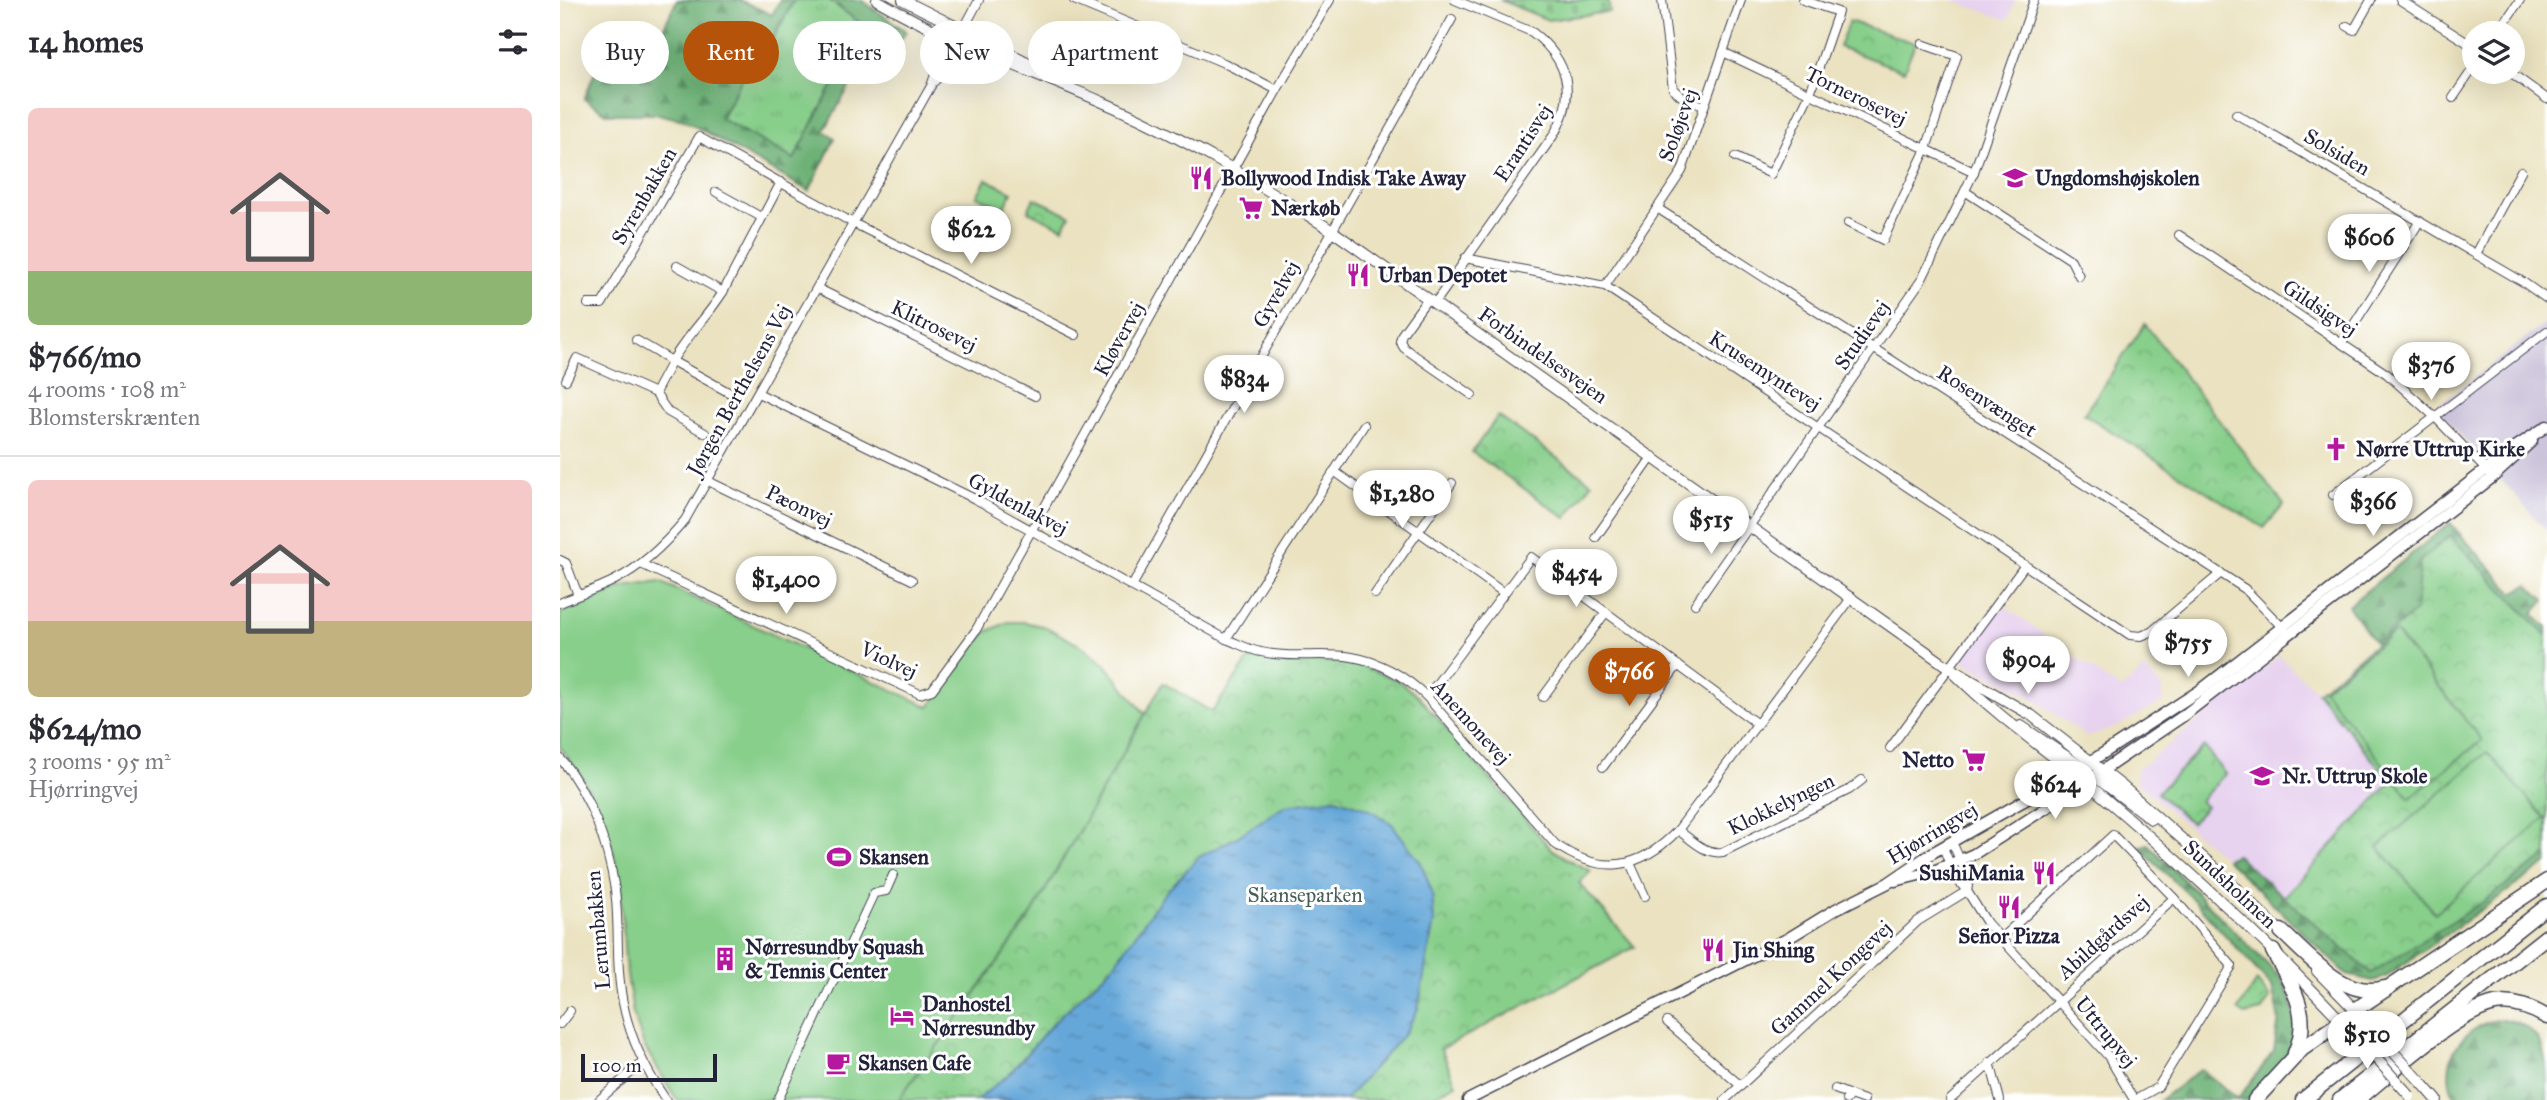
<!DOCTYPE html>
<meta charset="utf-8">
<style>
:root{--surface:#fff;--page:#f2f2f3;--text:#2b2b33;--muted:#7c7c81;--line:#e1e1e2;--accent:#b45309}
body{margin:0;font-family:"IM FELL Great Primer",serif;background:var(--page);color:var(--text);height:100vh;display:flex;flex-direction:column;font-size:26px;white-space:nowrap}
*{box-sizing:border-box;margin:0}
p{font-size:23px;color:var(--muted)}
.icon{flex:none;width:38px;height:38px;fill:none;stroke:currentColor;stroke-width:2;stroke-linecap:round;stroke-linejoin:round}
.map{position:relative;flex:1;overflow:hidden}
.details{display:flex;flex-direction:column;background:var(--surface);width:560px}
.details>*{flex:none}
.top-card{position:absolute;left:21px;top:21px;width:665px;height:63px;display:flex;gap:14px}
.fabs{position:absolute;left:1902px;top:21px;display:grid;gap:14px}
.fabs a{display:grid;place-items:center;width:63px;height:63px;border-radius:50%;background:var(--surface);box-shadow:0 7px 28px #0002;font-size:35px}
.scale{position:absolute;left:21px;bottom:18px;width:136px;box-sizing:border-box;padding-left:7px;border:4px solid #22223b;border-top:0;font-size:19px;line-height:24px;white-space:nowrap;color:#22223b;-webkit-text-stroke:5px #fff;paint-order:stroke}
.price{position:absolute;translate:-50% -60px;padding:0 16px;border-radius:24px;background:#fff;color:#222;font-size:23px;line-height:46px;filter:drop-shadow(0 2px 4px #0008)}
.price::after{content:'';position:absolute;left:50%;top:42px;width:21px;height:16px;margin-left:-10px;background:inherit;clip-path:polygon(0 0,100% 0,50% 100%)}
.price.selected{background:var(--accent);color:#fff}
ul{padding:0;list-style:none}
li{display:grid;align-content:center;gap:14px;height:371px;padding:0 28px}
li+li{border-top:2px solid var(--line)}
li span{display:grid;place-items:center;height:217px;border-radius:10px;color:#555}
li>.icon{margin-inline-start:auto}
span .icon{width:126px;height:126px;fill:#fffc;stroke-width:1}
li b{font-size:30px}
h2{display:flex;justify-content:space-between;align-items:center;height:84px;padding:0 28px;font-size:30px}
.tag{padding:0 24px;border-radius:32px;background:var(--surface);box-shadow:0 7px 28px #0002;font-size:24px;line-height:63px}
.tag.selected{background:var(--accent);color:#fff}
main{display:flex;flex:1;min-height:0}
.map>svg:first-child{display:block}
</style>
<main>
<section class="details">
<h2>14 homes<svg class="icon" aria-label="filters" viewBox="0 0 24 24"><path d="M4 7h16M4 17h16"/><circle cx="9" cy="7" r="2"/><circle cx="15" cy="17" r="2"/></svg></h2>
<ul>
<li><span style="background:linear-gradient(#f6c9c9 75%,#8fb573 0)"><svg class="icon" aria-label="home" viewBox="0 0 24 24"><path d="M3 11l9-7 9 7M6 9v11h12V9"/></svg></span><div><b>$766/mo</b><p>4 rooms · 108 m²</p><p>Blomsterskrænten</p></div></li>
<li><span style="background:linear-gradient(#f6c9c9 65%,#c2b280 0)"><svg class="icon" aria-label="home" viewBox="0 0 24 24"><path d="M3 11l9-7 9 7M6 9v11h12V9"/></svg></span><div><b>$624/mo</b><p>3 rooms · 95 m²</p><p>Hjørringvej</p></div></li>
</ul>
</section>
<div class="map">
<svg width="1987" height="1100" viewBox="0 0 1987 1100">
<defs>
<pattern id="grass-tufts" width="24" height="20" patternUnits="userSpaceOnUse" patternTransform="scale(1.75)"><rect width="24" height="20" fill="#88cf8b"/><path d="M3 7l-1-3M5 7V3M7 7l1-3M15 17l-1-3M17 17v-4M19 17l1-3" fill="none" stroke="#75b179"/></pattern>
<pattern id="forest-firs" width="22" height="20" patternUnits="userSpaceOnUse" patternTransform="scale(1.75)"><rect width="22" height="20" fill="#6eb277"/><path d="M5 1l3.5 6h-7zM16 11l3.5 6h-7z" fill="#5a9063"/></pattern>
<pattern id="cemetery-stones" width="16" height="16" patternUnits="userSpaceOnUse" patternTransform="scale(1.75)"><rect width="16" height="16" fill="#88cf8b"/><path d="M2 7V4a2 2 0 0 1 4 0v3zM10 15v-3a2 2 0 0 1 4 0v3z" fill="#75b179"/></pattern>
<pattern id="park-crowns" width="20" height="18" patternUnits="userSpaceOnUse" patternTransform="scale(1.75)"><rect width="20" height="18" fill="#88cf8b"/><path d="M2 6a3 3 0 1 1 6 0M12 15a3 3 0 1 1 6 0" fill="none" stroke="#75b179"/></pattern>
<pattern id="water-ripples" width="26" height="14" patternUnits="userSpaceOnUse" patternTransform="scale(1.75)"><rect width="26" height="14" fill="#65a7d9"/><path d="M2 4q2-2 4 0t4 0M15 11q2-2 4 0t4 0" fill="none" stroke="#5388b1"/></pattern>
</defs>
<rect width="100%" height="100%" fill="#fff"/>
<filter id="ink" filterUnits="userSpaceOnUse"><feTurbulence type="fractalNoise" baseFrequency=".0143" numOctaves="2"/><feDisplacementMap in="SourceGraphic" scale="14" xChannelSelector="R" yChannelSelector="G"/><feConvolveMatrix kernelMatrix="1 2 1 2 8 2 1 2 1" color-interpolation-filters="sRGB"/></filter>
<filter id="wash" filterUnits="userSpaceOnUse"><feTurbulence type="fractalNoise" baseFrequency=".00686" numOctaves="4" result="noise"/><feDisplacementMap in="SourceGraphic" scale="28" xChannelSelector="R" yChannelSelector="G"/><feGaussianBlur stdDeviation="1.57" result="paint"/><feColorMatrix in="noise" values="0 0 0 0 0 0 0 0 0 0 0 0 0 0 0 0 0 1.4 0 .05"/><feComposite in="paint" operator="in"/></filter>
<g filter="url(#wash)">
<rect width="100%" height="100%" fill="#eae2c0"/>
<g fill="#e7d2ef">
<path d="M1391,0h64l-7,20z"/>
<path d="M1444,606l117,84 23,-21 17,17 3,15 -50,27 -27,9 -59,-42 -67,-34 27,-39z"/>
<path d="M1719,656l38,36 75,90 -108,115 -48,-42 -10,4 -90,-77 1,-12z"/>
</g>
<path fill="#c8bfd8" d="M1987,322v209l-112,-124z"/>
<path fill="url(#grass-tufts)" stroke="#557863" stroke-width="2" d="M234,0h35l35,26 -70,134 -73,-41 28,-55 8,4z"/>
<g fill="url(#forest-firs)" stroke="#486a59" stroke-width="2">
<path d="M117,0h63l32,15 8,-15h14l-37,68 -8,-3 -28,54 73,40 70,-133 -35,-26h32l45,31 -6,10 -19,-10 -57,100 11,7 -26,53 -125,-71 -27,-6h-49l-24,-15 26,-64 19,7 34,-13z"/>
<path d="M1890,523l63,70 15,-8 17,15 -12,14 14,14v8l-97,-99 -30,24 -3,50 -41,33 -28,-38z"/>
<path d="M1588,844l134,135c29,58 7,81 -35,121h-87l41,-31 37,30 36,-48 5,-31 -7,-33 -82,-91 -52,-49z"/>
<path d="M1676,855l135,118 110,-70 66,-48v8l-160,113 -14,5 -26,-6 -121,-116z"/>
<path d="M1943,1019c44,7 44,39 44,81h-91c-20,-38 6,-77 47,-81z"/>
</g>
<path fill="url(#cemetery-stones)" stroke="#557863" stroke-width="2" d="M940,0h108l2,12 -62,8z"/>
<g fill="url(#park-crowns)" stroke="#557863" stroke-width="2">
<path d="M1289,21l66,22 -11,28 -65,-24z"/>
<path d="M474,198l36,17 -7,13 -35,-17z"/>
<path d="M1585,324l139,181 -20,23 -180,-114z"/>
<path d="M938,416l94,67 -26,35 -94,-66z"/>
<path d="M1890,536l97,100v219l-66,48 -110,70 -87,-76 107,-115 -74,-90 99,-81 4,-50z"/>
<path d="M690,658l104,5 43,17 21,16 133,153 18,11 22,11 -12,12 56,64 -194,102 15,35 -31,16h-527l132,-183 133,-234 49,29z"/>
<path d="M1644,746l21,28 -25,27 6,6 -15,16 -34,-30z"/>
<path d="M1697,981l13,17 -9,13 -16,4 -7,-5z"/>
</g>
<g fill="#88cf8b" stroke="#557863" stroke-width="2">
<path d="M426,179l26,13 -8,17 -27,-13z"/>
<path d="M100,582l269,125 57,-75 22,-10h16l22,5 37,20 23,18 39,49 -115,203 -132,183h-221l-33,-54 -11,-33 -8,-51 -5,-82 -11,-45 -24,-53 -25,-35v-134l63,-26z"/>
<path d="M1835,632l87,108 -72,58 -87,-109z"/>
<path d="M1927,752l58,66 -110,95 -57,-66z"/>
</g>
<path fill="url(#water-ripples)" stroke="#44648a" stroke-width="2" d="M775,798l32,10 25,16 29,39 11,29 2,29 -16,88 -12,23 -60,67 -369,1 33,-27 43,-50 59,-56 53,-74 34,-36 38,-20 48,-32z"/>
</g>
<g filter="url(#ink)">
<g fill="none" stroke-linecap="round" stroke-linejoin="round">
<g stroke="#403f4f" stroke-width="10">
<g id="minor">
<path d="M514,0l150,63 53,27"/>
<path d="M1102,0l11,89 8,7 22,10"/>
<path d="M1840,0l74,47"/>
<path d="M1787,26l7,4 17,-30"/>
<path d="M1937,33l23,-33"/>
<path d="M1163,52l251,120"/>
<path d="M1950,72l37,27"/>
<path d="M375,81l20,-25 6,-12 2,-14 16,-30"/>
<path d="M1893,98l21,-31"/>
<path d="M1676,114l287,168 24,17"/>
<path d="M1175,157l36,17 39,-81 28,-81 -35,-12"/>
<path d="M156,192l45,25"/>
<path d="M1406,192l105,68 8,16"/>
<path d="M1097,208l588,381 39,40"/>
<path d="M1288,223l35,17 43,-91 31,-93 -35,-12"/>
<path d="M1619,235l208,139 48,43 54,56"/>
<path d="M1916,254l45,-83"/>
<path d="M905,258l140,28 525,349 11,1 10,-4 70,-59"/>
<path d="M117,266l46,26 58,-110"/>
<path d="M1045,286l77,-115 59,-171"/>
<path d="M257,288l218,108"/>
<path d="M868,298l-26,36 -2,7 4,7 68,47"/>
<path d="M875,303l118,-167c24,-40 17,-75 -21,-104l-77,-32"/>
<path d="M28,304h14l97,-167 154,86 223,112"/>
<path d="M76,340l36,21c15,-25 36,-45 51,-69"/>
<path d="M1782,343l78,-122"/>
<path d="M6,380l11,-22 78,35 17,-32 58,32"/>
<path d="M95,393l13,19 37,21"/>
<path d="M198,393l219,107 249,139c11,4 23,11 35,13 30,7 61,0 91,5 30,5 54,20 75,40l128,147c46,32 85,26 123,-14l174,-233"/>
<path d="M774,471l170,122"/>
<path d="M148,481l204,99"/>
<path d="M1773,495l214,-164"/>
<path d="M1036,537l57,-81"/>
<path d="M0,560l6,3 12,32"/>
<path d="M81,564l279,130 12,-4 44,-60 301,-540 53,-90"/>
<path d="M572,586l320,-567"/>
<path d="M815,594l77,-111"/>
<path d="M0,603c18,-8 38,-14 55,-23 28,-14 50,-36 70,-60l246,-434c8,-22 13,-42 32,-56"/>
<path d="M1135,604l227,-325 52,-107 60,-172"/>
<path d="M666,639l138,-214"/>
<path d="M867,697l104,-140 225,166"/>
<path d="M983,697l63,-85"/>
<path d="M1330,748l135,-183"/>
<path d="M0,758c30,36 48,86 55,132 5,38 0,76 8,113 7,35 23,68 43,97"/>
<path d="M1043,767l75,-102"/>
<path d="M1118,830c14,10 27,25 45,22l126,-62 13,-10"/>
<path d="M1392,842l17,38 -2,11"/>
<path d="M1383,847l12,30 12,14 20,32 121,133 26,44"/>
<path d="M1070,863l15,33"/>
<path d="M1107,1022l74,64"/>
<path d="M0,1024l10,-13"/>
<path d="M1430,1062l10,38"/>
<path d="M1275,1089l15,6"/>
<path d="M39,1100l44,-38"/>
<path d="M218,1100l96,-207 12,-2 7,-16"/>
<path d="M1165,1100l193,-179 49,-30"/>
<path d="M1286,1100l4,-5 14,5"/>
<path d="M1390,1100l224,-202 -61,-63 -113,104"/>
<path d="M1575,1100l23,-13 74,-121 -58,-68"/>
</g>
</g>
<g stroke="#403f4f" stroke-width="12">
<g id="tertiary">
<path d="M317,0c72,42 147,68 223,101 82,35 156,81 231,129l617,437 83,48 91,71 94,83 67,65"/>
<path d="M343,0l166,83"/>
<path d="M1396,675c44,44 96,79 144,119 86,73 169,149 245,231"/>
<path d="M1461,726l55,37 12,5"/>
<path d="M1513,775l21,1 57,43"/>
<path d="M1757,971l41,42"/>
<path d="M1863,1084l14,16"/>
</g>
</g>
<g stroke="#403f4f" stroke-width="13">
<g id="secondary">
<path d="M1335,881l36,-9 43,-18 94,-60 115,-78 310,-239 39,-36"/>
<path d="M908,1100l319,-161 49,-30 52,-26 44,-30 141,-80 129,-84 312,-241 33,-22"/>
</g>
</g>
<g stroke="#403f4f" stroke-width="17">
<g id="motorway">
<path d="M1721,931c28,25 63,69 104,57"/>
<path d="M1713,951c18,34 40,62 22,102"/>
<path d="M1795,1010l192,-129"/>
<path d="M1695,1100l47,-51 40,-28"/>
<path d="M1743,1100l244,-194"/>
<path d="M1780,1100l207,-164"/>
<path d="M1797,1100c34,-27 98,-87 138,-96 19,-3 36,4 52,13"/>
</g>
</g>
<use href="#minor" stroke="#fff" stroke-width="8"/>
<use href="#tertiary" stroke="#fff" stroke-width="10"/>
<use href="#secondary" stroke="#fff" stroke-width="10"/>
<use href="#motorway" stroke="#fff" stroke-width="14"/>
<g stroke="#403f4f" stroke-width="12" stroke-linecap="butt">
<g id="tertiary-bridge">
<path d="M1800,1016l63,68"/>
<path d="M1787,1026l63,70"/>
</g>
</g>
<use href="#tertiary-bridge" stroke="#fff" stroke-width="10"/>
</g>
</g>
<defs>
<g id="restaurant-bare" transform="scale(1.89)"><path d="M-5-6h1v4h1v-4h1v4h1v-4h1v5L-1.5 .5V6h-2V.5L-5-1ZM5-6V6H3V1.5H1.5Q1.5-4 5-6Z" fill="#b5179e" stroke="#fff" stroke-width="2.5" paint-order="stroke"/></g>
<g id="school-bare" transform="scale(1.89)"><path d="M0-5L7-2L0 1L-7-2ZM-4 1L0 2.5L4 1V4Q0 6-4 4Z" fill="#b5179e" stroke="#fff" stroke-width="2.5" paint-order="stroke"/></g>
<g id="supermarket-bare" transform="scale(1.89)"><path d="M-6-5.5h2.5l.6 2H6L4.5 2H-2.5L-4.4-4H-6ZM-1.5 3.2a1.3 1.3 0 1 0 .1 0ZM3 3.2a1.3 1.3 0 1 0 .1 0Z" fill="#b5179e" stroke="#fff" stroke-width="2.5" paint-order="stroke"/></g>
<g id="church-bare" transform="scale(1.89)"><path d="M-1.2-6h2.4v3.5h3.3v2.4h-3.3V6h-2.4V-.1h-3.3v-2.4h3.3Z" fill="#b5179e" stroke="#fff" stroke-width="2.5" paint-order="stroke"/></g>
<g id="stadium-bare" transform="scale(1.89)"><path d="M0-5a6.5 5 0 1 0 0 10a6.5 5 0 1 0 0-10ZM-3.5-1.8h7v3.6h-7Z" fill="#b5179e" stroke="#fff" stroke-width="2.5" paint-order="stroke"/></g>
<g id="building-bare" transform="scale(1.89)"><path d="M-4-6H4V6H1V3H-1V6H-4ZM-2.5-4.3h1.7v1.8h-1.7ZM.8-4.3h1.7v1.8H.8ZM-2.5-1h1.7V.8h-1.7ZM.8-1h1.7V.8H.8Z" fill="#b5179e" stroke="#fff" stroke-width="2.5" paint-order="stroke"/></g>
<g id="hotel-bare" transform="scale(1.89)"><path d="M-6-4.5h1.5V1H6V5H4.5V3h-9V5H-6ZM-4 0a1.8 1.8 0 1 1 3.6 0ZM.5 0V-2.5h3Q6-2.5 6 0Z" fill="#b5179e" stroke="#fff" stroke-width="2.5" paint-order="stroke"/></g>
<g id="cafe-bare" transform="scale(1.89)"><path d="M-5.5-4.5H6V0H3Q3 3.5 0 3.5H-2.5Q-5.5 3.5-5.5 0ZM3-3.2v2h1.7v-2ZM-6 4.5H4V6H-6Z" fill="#b5179e" stroke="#fff" stroke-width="2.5" paint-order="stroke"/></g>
</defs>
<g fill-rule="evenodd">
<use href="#restaurant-bare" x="641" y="178"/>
<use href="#school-bare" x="1455" y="178"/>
<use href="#supermarket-bare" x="691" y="208"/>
<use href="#restaurant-bare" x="798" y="275"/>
<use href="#church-bare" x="1776" y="449"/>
<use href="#supermarket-bare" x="1414" y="760"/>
<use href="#school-bare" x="1702" y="776"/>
<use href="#stadium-bare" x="279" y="857"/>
<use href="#restaurant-bare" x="1484" y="873"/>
<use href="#restaurant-bare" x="1449" y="907"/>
<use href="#restaurant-bare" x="1153" y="950"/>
<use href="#building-bare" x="165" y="959"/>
<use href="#hotel-bare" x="342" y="1016"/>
<use href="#cafe-bare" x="278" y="1063"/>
</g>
<g text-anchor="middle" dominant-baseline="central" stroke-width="6" stroke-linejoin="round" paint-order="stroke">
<g font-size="21" fill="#22223b" stroke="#fff">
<text transform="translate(1296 96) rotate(26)">Tornerosevej</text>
<text transform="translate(1118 125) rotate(-70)">Soløjevej</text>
<text transform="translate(963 143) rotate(-57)">Erantisvej</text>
<text transform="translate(1777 152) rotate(30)">Solsiden</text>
<text transform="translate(84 196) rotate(-60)">Syrenbakken</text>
<text transform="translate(716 294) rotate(-61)">Gyvelvej</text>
<text transform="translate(1760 308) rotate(34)">Gildsigvej</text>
<text transform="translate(374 326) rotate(26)">Klitrosevej</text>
<text transform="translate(1302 335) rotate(-55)">Studievej</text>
<text transform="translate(559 339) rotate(-61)">Kløvervej</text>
<text transform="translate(983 355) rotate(35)">Forbindelsesvejen</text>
<text transform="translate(1205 371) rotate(33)">Krusemyntevej</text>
<text transform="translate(179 390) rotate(-61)">Jørgen Berthelsens Vej</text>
<text transform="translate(1427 401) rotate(33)">Rosenvænget</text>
<text transform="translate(458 504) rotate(28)">Gyldenlakvej</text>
<text transform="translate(239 506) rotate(26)">Pæonvej</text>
<text transform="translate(329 660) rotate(25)">Violvej</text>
<text transform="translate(911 722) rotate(48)">Anemonevej</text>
<text transform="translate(1221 804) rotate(-26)">Klokkelyngen</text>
<text transform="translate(1372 833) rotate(-31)">Hjørringvej</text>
<text transform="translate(1670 884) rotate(43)">Sundsholmen</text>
<text transform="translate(38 930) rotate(-95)">Lerumbakken</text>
<text transform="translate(1543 937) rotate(-42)">Abildgårdsvej</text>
<text transform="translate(1271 978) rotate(-43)">Gammel Kongevej</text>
<text transform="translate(1546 1032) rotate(51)">Uttrupvej</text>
</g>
<g font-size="21" font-weight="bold" fill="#22223b" stroke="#fff" text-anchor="start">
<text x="661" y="178">Bollywood Indisk Take Away</text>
<text x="1475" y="178">Ungdomshøjskolen</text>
<text x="711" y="208">Nærkøb</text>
<text x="818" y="275">Urban Depotet</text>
<text x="1796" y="449">Nørre Uttrup Kirke</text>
<text x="1394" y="760" text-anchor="end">Netto</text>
<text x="1722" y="776">Nr. Uttrup Skole</text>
<text x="299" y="857">Skansen</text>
<text x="1464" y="873" text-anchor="end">SushiMania</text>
<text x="1449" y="936" text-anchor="middle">Señor Pizza</text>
<text x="185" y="947">Nørresundby Squash<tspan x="185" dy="24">&amp; Tennis Center</tspan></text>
<text x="1173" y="950">Jin Shing</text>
<text x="362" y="1004">Danhostel<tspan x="362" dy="24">Nørresundby</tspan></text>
<text x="298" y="1063">Skansen Cafe</text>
</g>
<g font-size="21" fill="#465f57" stroke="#fff">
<text x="745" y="895">Skanseparken</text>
</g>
</g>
</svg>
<div class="fabs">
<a><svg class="icon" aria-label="layers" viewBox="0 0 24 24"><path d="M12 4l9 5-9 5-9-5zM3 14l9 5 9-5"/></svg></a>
</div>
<div class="scale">100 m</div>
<b class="price" style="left:411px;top:266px">$622</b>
<b class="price" style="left:1809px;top:274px">$606</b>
<b class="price" style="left:1871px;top:402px">$376</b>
<b class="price" style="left:684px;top:415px">$834</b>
<b class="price" style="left:842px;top:530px">$1,280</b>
<b class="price" style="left:1813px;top:538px">$366</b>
<b class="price" style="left:1151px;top:556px">$515</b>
<b class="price" style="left:1016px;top:609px">$454</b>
<b class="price" style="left:226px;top:616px">$1,400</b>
<b class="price" style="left:1628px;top:679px">$755</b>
<b class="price" style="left:1468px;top:696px">$904</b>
<b class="price selected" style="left:1069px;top:708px">$766</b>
<b class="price" style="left:1495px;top:821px">$624</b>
<b class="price" style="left:1807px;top:1071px">$510</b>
<div class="top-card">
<a class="tag">Buy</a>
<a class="tag selected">Rent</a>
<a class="tag">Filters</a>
<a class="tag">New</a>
<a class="tag">Apartment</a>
</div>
</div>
</main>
